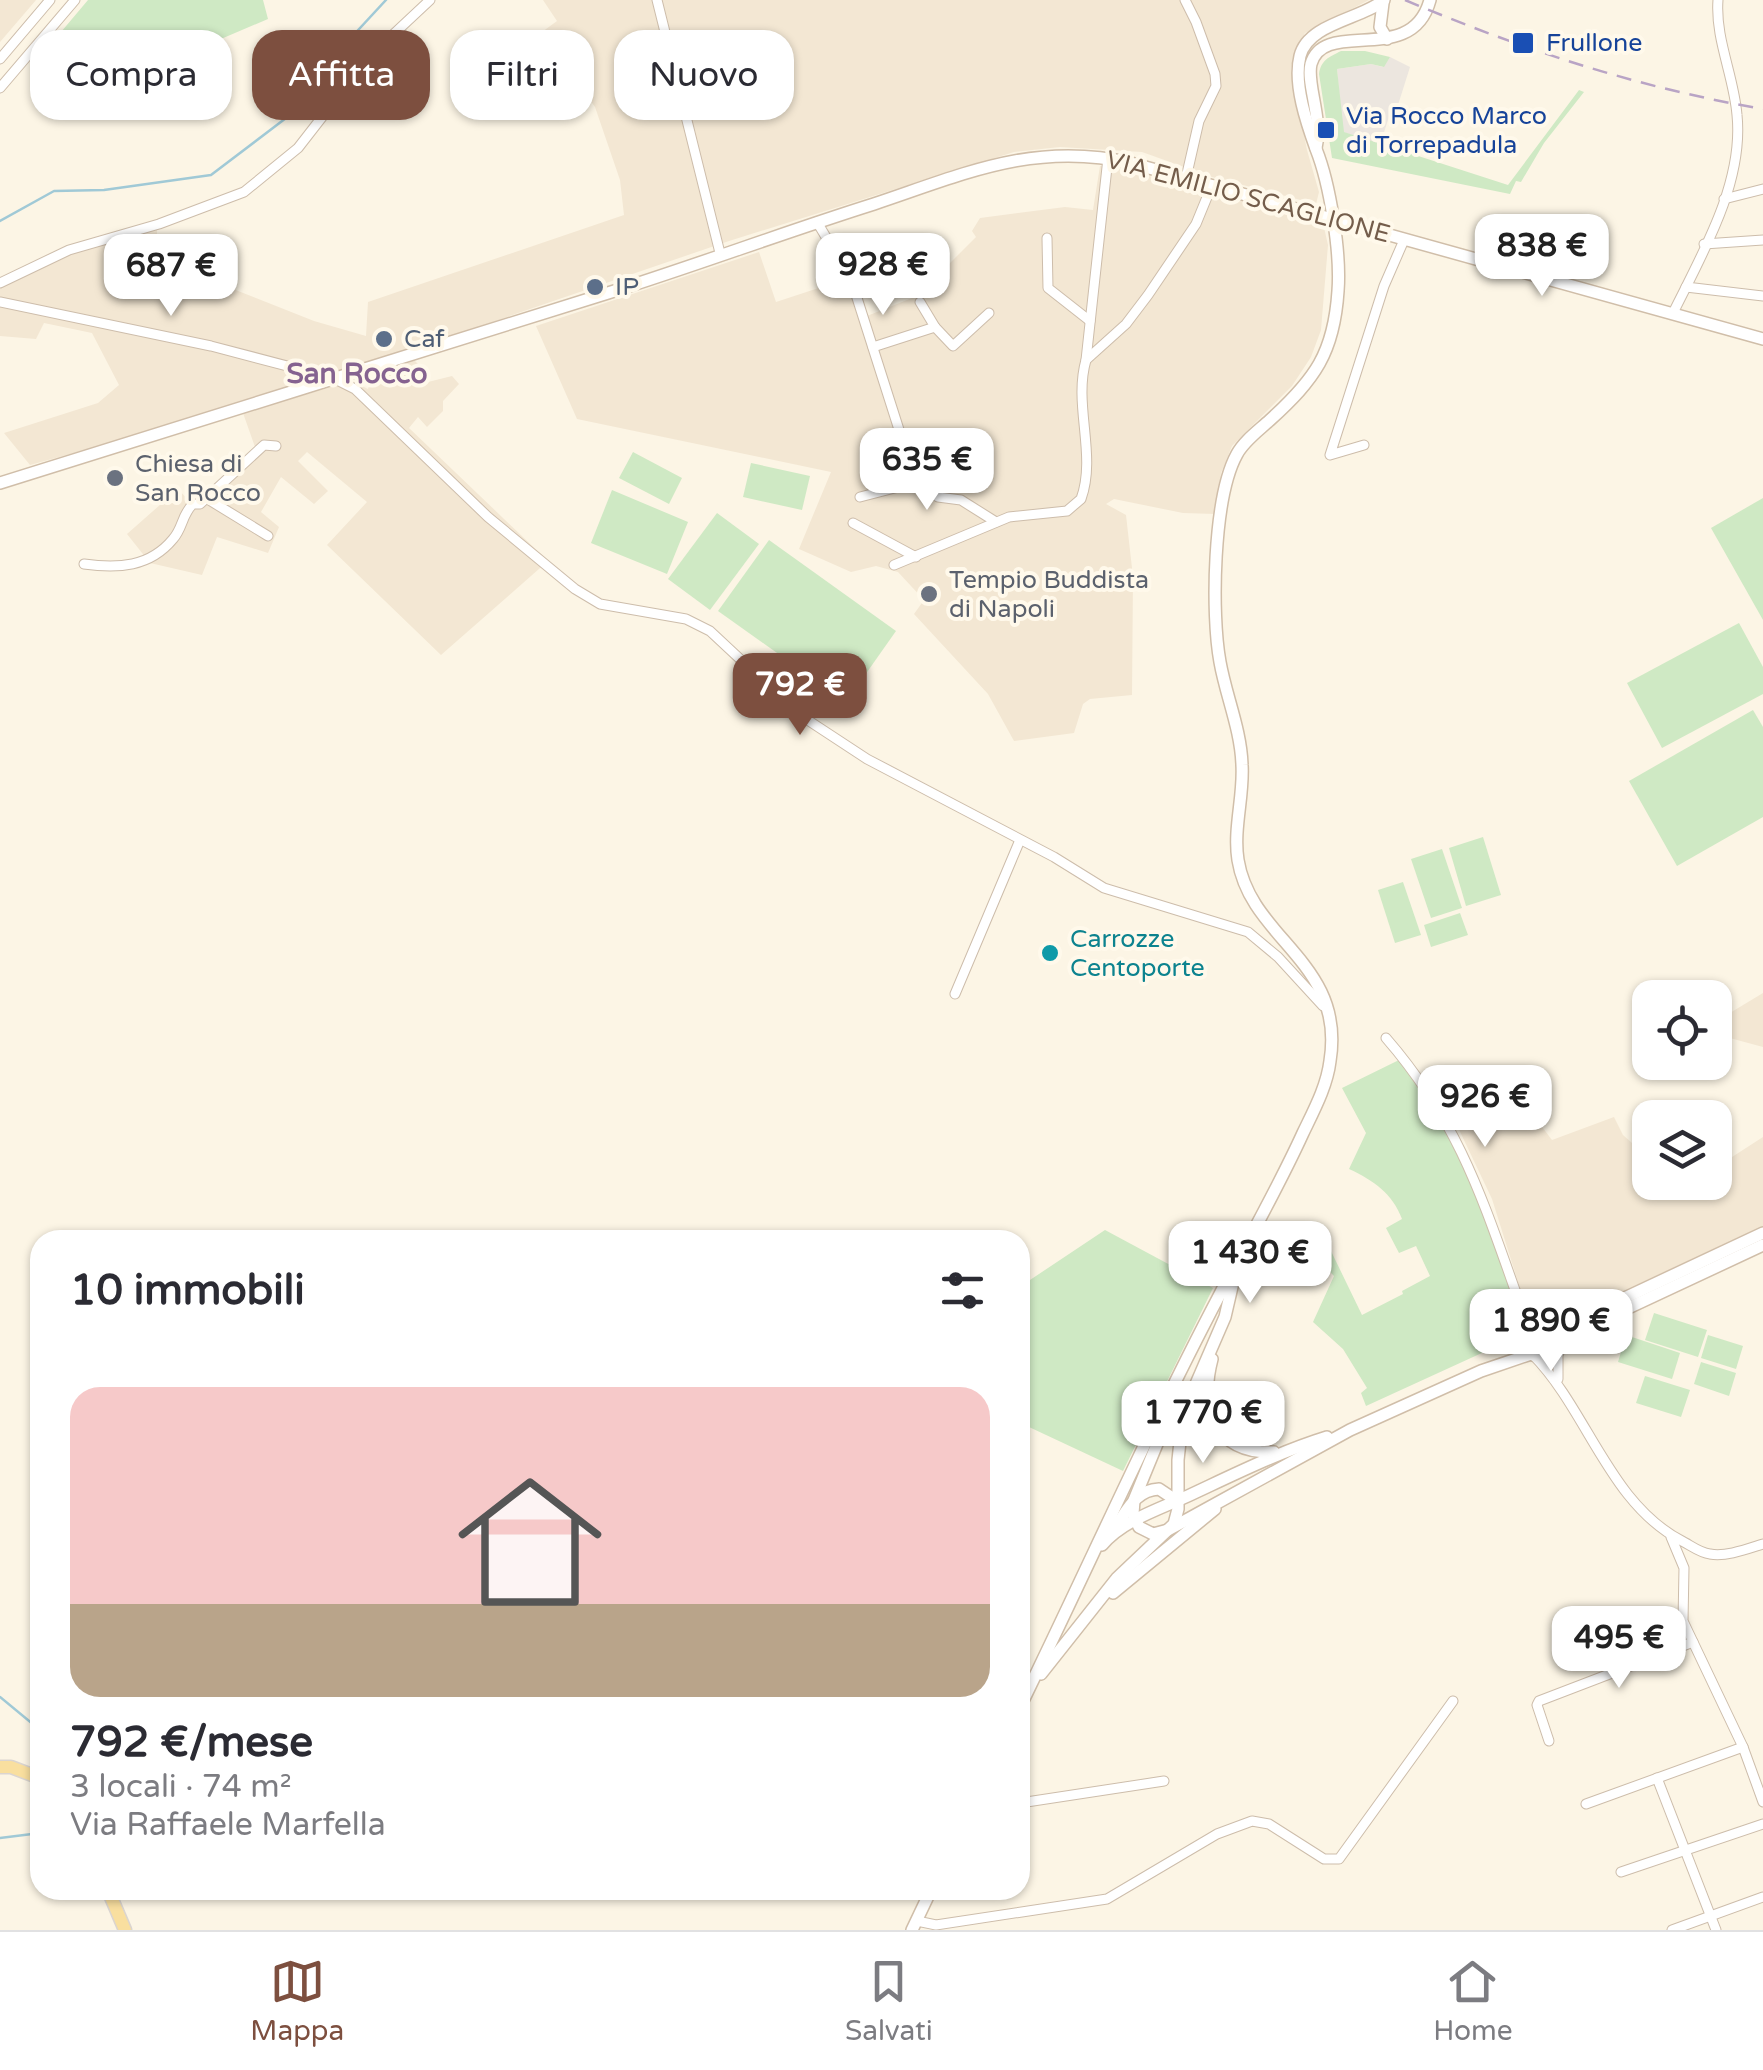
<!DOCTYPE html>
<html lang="it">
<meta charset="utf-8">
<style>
:root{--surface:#fff;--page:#f2f2f3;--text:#2b2b33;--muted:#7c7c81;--line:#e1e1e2;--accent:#7d4f3f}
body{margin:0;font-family:"Varela Round",sans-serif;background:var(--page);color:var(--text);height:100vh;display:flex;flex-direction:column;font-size:38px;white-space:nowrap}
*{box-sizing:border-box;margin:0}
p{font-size:32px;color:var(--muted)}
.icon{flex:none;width:55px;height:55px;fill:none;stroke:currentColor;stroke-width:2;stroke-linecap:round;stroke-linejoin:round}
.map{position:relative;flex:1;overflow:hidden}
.panel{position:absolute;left:30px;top:1230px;width:1000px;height:670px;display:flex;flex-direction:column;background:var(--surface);border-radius:30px;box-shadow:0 2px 8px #0004}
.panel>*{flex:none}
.hud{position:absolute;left:30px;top:30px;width:1000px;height:90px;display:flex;gap:20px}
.buttons{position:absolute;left:1632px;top:980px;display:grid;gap:20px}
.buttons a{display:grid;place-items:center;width:100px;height:100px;border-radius:20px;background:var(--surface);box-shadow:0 2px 8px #0004;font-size:50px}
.price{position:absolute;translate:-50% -85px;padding:0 22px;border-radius:20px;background:#fff;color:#222;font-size:32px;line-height:65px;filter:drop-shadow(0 2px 5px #0008)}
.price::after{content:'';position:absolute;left:50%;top:60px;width:30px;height:22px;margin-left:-15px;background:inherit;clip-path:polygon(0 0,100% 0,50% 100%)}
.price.current{background:var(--accent);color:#fff}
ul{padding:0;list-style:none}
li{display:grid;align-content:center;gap:20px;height:530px;padding:0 40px}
li span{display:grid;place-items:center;height:310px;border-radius:30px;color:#555}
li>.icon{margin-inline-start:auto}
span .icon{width:180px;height:180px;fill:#fffc;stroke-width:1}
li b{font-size:42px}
h2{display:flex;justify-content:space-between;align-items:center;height:120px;padding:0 40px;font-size:42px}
.chip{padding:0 35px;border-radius:30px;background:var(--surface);box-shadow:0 2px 8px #0004;font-size:35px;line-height:90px}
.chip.current{background:var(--accent);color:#fff}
.dock{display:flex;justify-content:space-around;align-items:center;height:140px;border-top:2px solid var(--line);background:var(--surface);font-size:28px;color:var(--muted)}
.dock a{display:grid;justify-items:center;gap:5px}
.dock .current{color:var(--accent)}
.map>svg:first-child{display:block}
</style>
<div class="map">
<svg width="1763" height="1930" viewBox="0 0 1763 1930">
<rect width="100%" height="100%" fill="#fcf5e5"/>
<g fill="#f3e7d3">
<path d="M0,0h36l-36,42z"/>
<path d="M543,0h826l-64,33 -12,24 -2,12 16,81 12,42 -3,12 -104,-27 -70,-25 -82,-5 -46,5 -285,89 -342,117 -226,71 -131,36 -26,-32 94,-30 21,-18 -27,-52 -48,-10 -8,16 -36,-3v-50l66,-39 91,-17v52l76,7 81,32 52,15 2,-34 256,-87 -4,-35 -25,-73 -53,-75 15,-11z"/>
<path d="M1100,166h12l211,57 5,22 -7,85 -10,27 -19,29 -60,60 -11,27 -6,41 -32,-1 -69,-14 -8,5 20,11 7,62 -1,118 -42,4 -7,5 -9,29 -60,8 -26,-47 -74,-80 10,-14 -26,-28 -22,-6 -25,6 -52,-23 32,-77 -254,-53 -41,-93 223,-74 17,50 67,-22 14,-1 10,37 50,-20 59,-59 -4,-6 8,-13 85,-11 28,3z"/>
<path d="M414,360l11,11 -11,8 6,5 32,-8 7,8 -16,17v10l-16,16 -9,-10 -9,11 139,133 -107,94 -114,-110 40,-43 -60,-50 -9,9 30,30 -14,13 -33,-27 -20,35 18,15 -11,26 -51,-16 -15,38 -52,-12 -23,-29 51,-45 13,14 12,-8 52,-48 -12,-34 109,-32 16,8 2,-5z"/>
<path d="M1763,993v54l-48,-13v-12z"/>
<path d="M1510,1085l42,55 62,-23 9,18 27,24v23l27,1 6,5 9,-5 23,-1v-14l48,-31v89l-209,97 -13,1 -17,-23 -32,-102 -38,-80z"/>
</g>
<path fill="#ece6df" d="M1390,57l20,10 -12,38 -5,-1 -13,41 -37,-13 -6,-63 34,-5 12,3z"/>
<g fill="#cfe9c4">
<path d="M88,0h175l5,19 -143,61 -9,-4 -37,5 -34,-30z"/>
<path d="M1341,51h24l25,6 -6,10 -13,-3 -34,5 7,63 164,53 71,-95 5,2 -40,51 -23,39 -5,-1 -6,13 -178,-36 -13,-84c2,-14 10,-17 22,-23z"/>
<path d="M633,452l49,26 -13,26 -50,-26z"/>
<path d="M751,463l59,13 -8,34 -59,-13z"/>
<path d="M612,490l76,32 -21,52 -76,-31z"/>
<path d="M1763,498v122l-52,-92z"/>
<path d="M717,513l42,31 -49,66 -42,-31z"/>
<path d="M769,540l127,91 -50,71 -128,-91z"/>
<path d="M1739,623l24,44v27l-101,54 -35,-65z"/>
<path d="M1753,710l10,17v90l-86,49 -48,-85z"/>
<path d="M1483,837l18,58 -35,11 -17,-58z"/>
<path d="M1442,849l20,59 -31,10 -20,-59z"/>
<path d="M1403,882l18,53 -26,8 -17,-53z"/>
<path d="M1460,913l8,22 -37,12 -7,-22z"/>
<path d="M1399,1060c15,23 35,46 48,71 15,29 77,172 71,198 -1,7 -5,8 -10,12l-142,65 -5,-13 6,-5 -24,-39 -30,-27 21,-46 -24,-25 20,-2 32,66 41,-21 -1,-3 28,-15 -14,-30 -17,7 -13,-25 16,-9c-9,-25 -29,-39 -53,-50l17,-36 -24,-45z"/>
<path d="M1105,1230l108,58 -90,183 -94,-44 -9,-12v-124l7,-9z"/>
<path d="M1654,1313l53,17 -9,27 -53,-17z"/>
<path d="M1626,1335l54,18 -8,26 -54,-17z"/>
<path d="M1708,1335l35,11 -7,23 -35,-11z"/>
<path d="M1701,1362l35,11 -7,23 -35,-12z"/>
<path d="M1645,1376l45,14 -9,27 -45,-14z"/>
</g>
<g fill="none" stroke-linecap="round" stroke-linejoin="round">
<g stroke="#a0c9d6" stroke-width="2.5">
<path d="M0,221l54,-30 50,-1 107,-15 79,-60 21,-34 75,-81"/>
<path d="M0,1697l40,33"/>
<path d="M0,1838l40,-5"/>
</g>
<g stroke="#cdbdab" stroke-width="11">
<g id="street">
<path d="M657,0l63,253"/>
<path d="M1185,0l11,22 19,52 1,12 -17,35 -13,57"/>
<path d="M0,59l50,-59"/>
<path d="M0,88l75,-88"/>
<path d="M1724,199l39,-10"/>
<path d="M817,222l34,57 50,157"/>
<path d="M1047,238l1,50 42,33"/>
<path d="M1704,244l59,-4"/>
<path d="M0,283l69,-33 90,-26 85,-32 54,-44 70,-90 62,-58"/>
<path d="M1686,287l77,9"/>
<path d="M0,302l211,44 122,32 22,11 133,128 87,72 25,15 86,15 24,12 90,84 67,44 187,98 50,31 144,44 30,25 45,49"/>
<path d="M920,302l15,25"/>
<path d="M1673,313c29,-59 71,-130 64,-198 -3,-39 -22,-76 -19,-115"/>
<path d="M873,347l62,-20 18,19 36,-33"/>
<path d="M1086,360l40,-36 22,-29 48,-71 16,-39"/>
<path d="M1364,445l-34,10 54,-169 20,-46"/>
<path d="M860,497l54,-14 24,14 23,3 35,22"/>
<path d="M206,498l62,38"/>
<path d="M853,523l63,34"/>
<path d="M84,564c34,5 66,3 89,-25 10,-11 9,-25 20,-35h7l64,-59 12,1"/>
<path d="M894,565l115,-48 58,-6 14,-12c16,-44 -8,-94 5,-139l22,-202"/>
<path d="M955,994l65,-154"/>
<path d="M1386,1038c80,92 101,177 142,288v12"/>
<path d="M1533,1355c55,56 76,148 149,186 8,4 18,12 28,13 16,3 37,-5 53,-10"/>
<path d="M1558,1379v-24l7,-16"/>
<path d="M1671,1537l13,31 -1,53 60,126 20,55"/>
<path d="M1549,1741l-12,-36 2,-4 154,-59"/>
<path d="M1657,1778l59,152"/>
<path d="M1020,1803l144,-22"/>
<path d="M1586,1804l157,-57"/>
<path d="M1621,1872l142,-48"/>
<path d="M917,1921l19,4 171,-26 110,-65 35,-13 17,3 55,35h15l114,-158"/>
<path d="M1672,1930l91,-33"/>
</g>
</g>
<g stroke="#d0bea9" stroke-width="14">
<g id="secondary">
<path d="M1383,3l-3,24 7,12"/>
<path d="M1316,148c7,-29 -10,-65 -5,-84 13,-47 101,4 119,-64"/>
<path d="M0,483c202,-64 406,-126 608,-190 89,-28 177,-61 266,-89 90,-30 160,-63 257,-41l632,176"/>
<path d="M1542,1334l6,6 -1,10 -7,6 -7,-1 -7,-11 5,-9 36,-10 196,-92"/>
<path d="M1549,1345l214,-100"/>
<path d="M1212,1359c-13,49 3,95 62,93"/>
<path d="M1171,1410l-37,90 -1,14 6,13 14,7 15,-4 182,-100 131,-59 50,-17"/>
<path d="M1114,1529c13,-18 21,-39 45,-40l18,12"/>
<path d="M1102,1545c21,-25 58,-36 88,-50 45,-21 89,-43 137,-58"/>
<path d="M1113,1593l102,-84"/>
<path d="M1041,1674l76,-96 57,-54 4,-15v-49l5,-46 42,-97 10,-43"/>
<path d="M1020,1707c67,-137 129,-278 200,-413 28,-54 58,-106 83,-161 11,-23 24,-47 27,-72 16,-99 -79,-121 -92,-201 -5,-31 6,-64 4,-95 -1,-35 -16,-69 -22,-103 -9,-48 -7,-165 17,-208 7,-13 21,-23 33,-34 45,-41 64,-67 68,-129 3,-38 -8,-107 -22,-142 -9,-25 -23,-65 -16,-93 8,-33 62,-37 84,-56"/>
<path d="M912,1930l19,-40"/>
</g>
</g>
<g stroke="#dbd5d0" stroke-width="15">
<g id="primary">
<path d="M0,1767h11l29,11"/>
<path d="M108,1890l17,40"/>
</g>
</g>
<use href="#street" stroke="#fff" stroke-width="9"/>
<use href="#secondary" stroke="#fff" stroke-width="11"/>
<use href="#primary" stroke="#f9df9f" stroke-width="12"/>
<path stroke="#b9a4c5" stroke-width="2.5" stroke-dasharray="15 10" stroke-linecap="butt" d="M1405,0c116,49 234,88 358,109"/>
</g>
<g fill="#1a4fb4" stroke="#fff9eb" stroke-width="4">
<rect x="1511" y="31" width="24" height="24" rx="5"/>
<rect x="1316" y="120" width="20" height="20" rx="5"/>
</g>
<g fill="#5c6f8a" stroke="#fff9eb" stroke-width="4">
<circle cx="595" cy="287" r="10"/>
<circle cx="384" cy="339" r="10"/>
</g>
<g fill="#6b7280" stroke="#fff9eb" stroke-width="4">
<circle cx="115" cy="478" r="10"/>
<circle cx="929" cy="594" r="10"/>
</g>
<circle fill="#0f9aa8" stroke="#fff9eb" stroke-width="4" cx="1050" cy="953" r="10"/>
<g text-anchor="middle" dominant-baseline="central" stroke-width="8" stroke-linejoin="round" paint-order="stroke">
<g font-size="25" fill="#164399" stroke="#fff9eb" text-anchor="start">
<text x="1546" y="43">Frullone</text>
<text x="1346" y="116">Via Rocco Marco<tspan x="1346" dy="29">di Torrepadula</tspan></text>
</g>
<g font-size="25" fill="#745d4b" stroke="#fff9eb">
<text transform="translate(1248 197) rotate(15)">VIA EMILIO SCAGLIONE</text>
</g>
<g font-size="25" fill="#4e5e75" stroke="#fff9eb" text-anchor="start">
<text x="615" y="287">IP</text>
<text x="404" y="339">Caf</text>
</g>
<g font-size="25" fill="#5b616d" stroke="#fff9eb" text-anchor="start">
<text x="135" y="464">Chiesa di<tspan x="135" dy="29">San Rocco</tspan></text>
<text x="949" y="580">Tempio Buddista<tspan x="949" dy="29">di Napoli</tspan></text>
</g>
<g font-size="25" fill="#0d838f" stroke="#fff9eb" text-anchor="start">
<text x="1070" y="939">Carrozze<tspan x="1070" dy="29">Centoporte</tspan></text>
</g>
<g font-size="28" font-weight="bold" fill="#856290" stroke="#fff9eb">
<text x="357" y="374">San Rocco</text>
</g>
</g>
</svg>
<div class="buttons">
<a><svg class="icon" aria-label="locate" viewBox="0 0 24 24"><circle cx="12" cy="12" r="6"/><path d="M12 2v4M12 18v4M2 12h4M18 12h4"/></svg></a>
<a><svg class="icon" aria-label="layers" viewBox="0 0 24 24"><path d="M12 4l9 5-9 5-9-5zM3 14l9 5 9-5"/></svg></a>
</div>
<b class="price" style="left:1542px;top:299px">838 €</b>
<b class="price" style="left:883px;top:318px">928 €</b>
<b class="price" style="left:171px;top:319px">687 €</b>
<b class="price" style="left:927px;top:513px">635 €</b>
<b class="price current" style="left:800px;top:738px">792 €</b>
<b class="price" style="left:1485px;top:1150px">926 €</b>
<b class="price" style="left:1250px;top:1306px">1 430 €</b>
<b class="price" style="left:1551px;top:1374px">1 890 €</b>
<b class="price" style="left:1203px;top:1466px">1 770 €</b>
<b class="price" style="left:1619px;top:1691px">495 €</b>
<div class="hud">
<a class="chip">Compra</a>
<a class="chip current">Affitta</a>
<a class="chip">Filtri</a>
<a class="chip">Nuovo</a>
</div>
<section class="panel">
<h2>10 immobili<svg class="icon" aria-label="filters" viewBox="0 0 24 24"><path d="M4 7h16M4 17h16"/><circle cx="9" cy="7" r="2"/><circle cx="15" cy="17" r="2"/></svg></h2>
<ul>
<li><span style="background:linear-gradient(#f6c9c9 70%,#b9a48a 0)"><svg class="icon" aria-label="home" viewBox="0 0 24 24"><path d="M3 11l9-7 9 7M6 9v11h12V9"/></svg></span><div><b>792 €/mese</b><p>3 locali · 74 m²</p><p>Via Raffaele Marfella</p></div></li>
</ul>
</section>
</div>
<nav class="dock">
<a class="current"><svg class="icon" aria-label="map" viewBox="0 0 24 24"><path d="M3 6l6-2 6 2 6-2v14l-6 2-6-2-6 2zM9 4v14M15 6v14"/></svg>Mappa</a>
<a><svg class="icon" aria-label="saved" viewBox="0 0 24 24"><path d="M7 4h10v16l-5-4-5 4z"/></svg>Salvati</a>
<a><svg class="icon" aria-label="home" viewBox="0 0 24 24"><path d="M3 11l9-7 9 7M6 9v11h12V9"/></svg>Home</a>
</nav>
